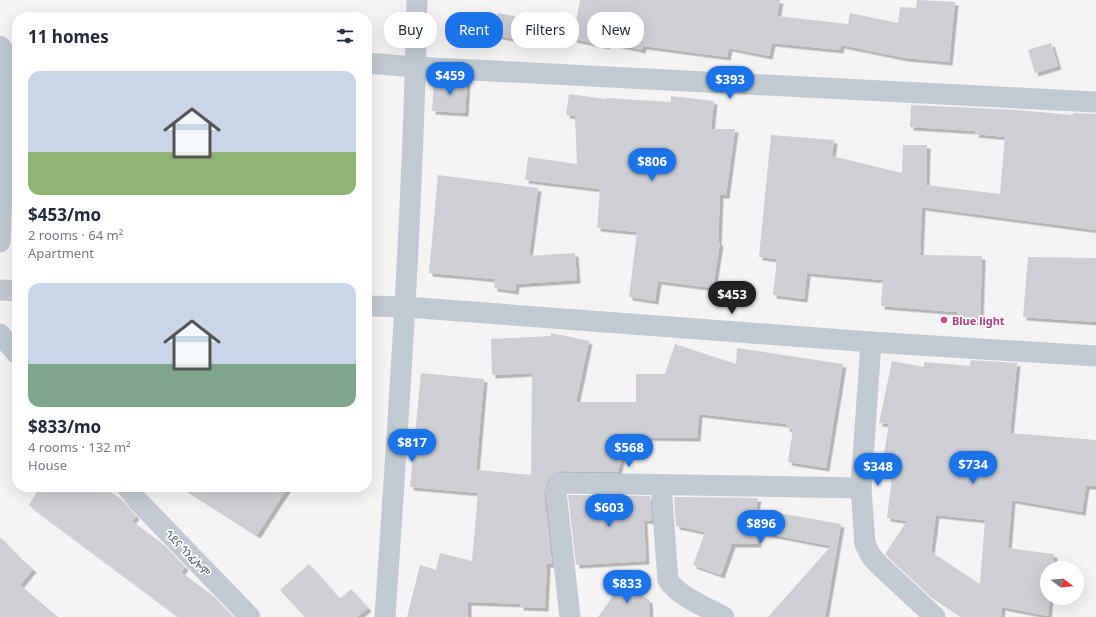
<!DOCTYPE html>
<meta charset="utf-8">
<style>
:root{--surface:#fff;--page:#f6f6f7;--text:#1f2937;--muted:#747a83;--accent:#1a73e8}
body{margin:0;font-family:"Noto Sans","Noto Sans Ethiopic",sans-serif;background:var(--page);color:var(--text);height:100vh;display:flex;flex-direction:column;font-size:15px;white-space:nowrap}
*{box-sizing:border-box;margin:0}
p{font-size:13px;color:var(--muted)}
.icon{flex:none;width:22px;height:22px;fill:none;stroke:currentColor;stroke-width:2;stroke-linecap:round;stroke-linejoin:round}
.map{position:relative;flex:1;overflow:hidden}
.panel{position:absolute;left:12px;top:12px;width:360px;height:480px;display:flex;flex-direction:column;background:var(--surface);border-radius:16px;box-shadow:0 4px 16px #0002}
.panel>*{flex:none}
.guide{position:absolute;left:384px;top:12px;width:380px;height:36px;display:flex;gap:8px}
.needle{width:26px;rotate:106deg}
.tools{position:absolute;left:1040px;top:561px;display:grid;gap:8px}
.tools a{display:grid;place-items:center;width:44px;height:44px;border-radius:50%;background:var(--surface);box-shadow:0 4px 16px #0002;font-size:20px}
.price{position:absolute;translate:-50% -34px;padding:0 9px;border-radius:14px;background:var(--accent);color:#fff;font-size:13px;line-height:26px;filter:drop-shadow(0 1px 2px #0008)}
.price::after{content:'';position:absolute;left:50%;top:24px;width:12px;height:9px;margin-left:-6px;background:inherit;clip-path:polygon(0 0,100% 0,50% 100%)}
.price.current{background:#222;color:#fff}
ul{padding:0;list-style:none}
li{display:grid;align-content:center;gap:8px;height:212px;padding:0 16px}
li span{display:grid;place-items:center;height:124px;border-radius:12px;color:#555}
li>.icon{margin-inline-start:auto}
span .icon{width:72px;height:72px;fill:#fffc;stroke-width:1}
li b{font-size:17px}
h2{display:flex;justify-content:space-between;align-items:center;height:48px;padding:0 16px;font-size:17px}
.tag{padding:0 14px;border-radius:16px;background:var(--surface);box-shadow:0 4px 16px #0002;font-size:14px;line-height:36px}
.tag.current{background:var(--accent);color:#fff}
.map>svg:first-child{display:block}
</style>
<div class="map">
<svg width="1096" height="617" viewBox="0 0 1096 617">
<defs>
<filter id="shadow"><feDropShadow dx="3.5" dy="3.5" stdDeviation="0" flood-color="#0004"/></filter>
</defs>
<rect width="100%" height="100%" fill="#f5f3f3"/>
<g fill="#cdcfd5" fill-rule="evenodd" filter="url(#shadow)">
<path d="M580,0h200l-3,16 71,8 2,-11 48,10 2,-16 16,1 1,-8 38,2 -6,60 -44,-4 -64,-13 -1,5 -68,-7 -3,13 -40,-8 -2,9 -84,-11 -1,4 -35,-8 -1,4 -33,-7z"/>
<path d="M498,13l36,7 -4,22 -36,-7z"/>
<path d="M1051,43l7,23 -23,7 -7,-23z"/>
<path d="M434,80l33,2 -2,31 -33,-2z"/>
<path d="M569,94l37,5v-1l65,4v-6l43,5 -3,28h24l-9,66h-6l-2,47h2l-7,46 -55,-7 -3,20 -26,-4 8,-65 -40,-4 3,-39 -75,-9 3,-23 49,7 -2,-48 -9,-1z"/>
<path d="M911,105l106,5 56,5v-2l23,1v116l-174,-23 -2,48 62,1 -2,66h-23v-10l-76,-6 2,-26 -76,-7 -3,26 -31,-4 4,-36 -18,-2 12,-122 63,5 -2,16 70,17 1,-28h24l-1,40 74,9 5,-57 -30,-3 1,-3 -66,-4z"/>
<path d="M438,175l100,13 -9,68 46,-3 2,27 -61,4 -1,7 -21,-3 1,-9 -66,-6z"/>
<path d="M1028,257l68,1v64l-73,-5z"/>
<path d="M551,333l38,8 -13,61h60v-28h29l10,-30 61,20 1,-16 106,16 -17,104 -38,-6 5,-33 -7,-1 1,-4 -88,-10 -2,24 -70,-1 -9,35 -56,-1 -10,4 -4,5 -4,13 8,71h-5l-2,44 -25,-1v-3l-52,-2v15h-61l13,-52 16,5 4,-17 32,8 6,-68 -68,-6 11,-114 63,6 -8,91 55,5 1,-102 -40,2 -1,-36 60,-3z"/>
<path d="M971,360l46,3 -7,70 86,7v46h-10l-4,26 -70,-12 -4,48 46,6 -1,14h-6v30h3l-2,18 -46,-9 -1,10h-38l-36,-24 -42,-39 22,-33 -20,-3 6,-50 -11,-2 7,-42 -10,-1 13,-62 32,6v-5l46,4zM936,515l49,5 -5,64 -49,-32z"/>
<path d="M40,487h62l18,11 16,18 -4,5 32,24 21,22 -4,5 31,23 21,22h-54l-150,-112z"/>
<path d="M182,487h106l-31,48z"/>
<path d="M568,495l82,1 2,25 -8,-1 2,41 -70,4z"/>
<path d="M674,497l84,1 -2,11 85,15 -16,93h-57l63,-71 -73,-14v12h-26l-11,31 -28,-10 12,-33 -29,-6z"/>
<path d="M0,537l19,20 14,12 -13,16 38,32h-58z"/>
<path d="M309,564l31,35 11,-10 17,19 -11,9h-52l-25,-27z"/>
<path d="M623,582l26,18 1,17h-52z"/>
</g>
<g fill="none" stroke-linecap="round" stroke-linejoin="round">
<g stroke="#c1cad2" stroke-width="21">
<path d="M0,46l7,10 -7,186"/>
<path d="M367,63l48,4 681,35"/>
<path d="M0,290l17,1"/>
<path d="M367,306l39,1 465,35 225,14"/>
<path d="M0,334l17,20"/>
<path d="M871,342l-10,146 4,56 6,12 7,8 57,53"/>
<path d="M661,485l7,95c11,17 38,27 56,37"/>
<path d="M127,487l12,15 111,115"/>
<path d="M385,617c14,-206 28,-411 32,-617"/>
<path d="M570,617l-14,-125 3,-8 5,-1 297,5"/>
</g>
</g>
<circle fill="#d1479c" stroke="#fff" stroke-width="1.5" cx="944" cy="320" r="4"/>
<g text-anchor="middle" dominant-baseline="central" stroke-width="3.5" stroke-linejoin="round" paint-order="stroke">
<g font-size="11" font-weight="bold" fill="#b23c85" stroke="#fff" text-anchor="start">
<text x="952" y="320">Blue light</text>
</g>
<g font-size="11" fill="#4a5661" stroke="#fff">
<text transform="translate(188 553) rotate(46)">ጎደና ጎንፈሎም</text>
</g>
</g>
</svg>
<div class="tools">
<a><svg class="needle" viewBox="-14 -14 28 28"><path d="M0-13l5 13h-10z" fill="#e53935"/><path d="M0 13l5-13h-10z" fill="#747a83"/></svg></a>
</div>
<b class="price" style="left:450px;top:96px">$459</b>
<b class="price" style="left:730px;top:100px">$393</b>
<b class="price" style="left:652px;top:182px">$806</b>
<b class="price current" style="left:732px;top:315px">$453</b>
<b class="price" style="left:412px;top:463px">$817</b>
<b class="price" style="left:629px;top:468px">$568</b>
<b class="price" style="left:973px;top:485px">$734</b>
<b class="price" style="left:878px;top:487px">$348</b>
<b class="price" style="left:609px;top:528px">$603</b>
<b class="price" style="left:761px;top:544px">$896</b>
<b class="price" style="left:627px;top:604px">$833</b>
<div class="guide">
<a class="tag">Buy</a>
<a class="tag current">Rent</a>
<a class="tag">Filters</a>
<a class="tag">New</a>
</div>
<section class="panel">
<h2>11 homes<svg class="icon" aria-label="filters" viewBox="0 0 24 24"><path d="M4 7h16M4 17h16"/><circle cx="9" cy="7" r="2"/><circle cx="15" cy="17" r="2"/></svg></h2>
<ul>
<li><span style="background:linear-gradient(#c9d6e8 65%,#8fb573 0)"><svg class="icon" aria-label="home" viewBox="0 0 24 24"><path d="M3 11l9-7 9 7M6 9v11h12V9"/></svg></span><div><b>$453/mo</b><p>2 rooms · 64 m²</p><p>Apartment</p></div></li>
<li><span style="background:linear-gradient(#c9d6e8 65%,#7fa58c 0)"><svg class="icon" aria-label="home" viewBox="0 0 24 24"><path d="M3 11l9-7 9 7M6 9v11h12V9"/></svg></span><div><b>$833/mo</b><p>4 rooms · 132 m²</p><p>House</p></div></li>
</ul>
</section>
</div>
